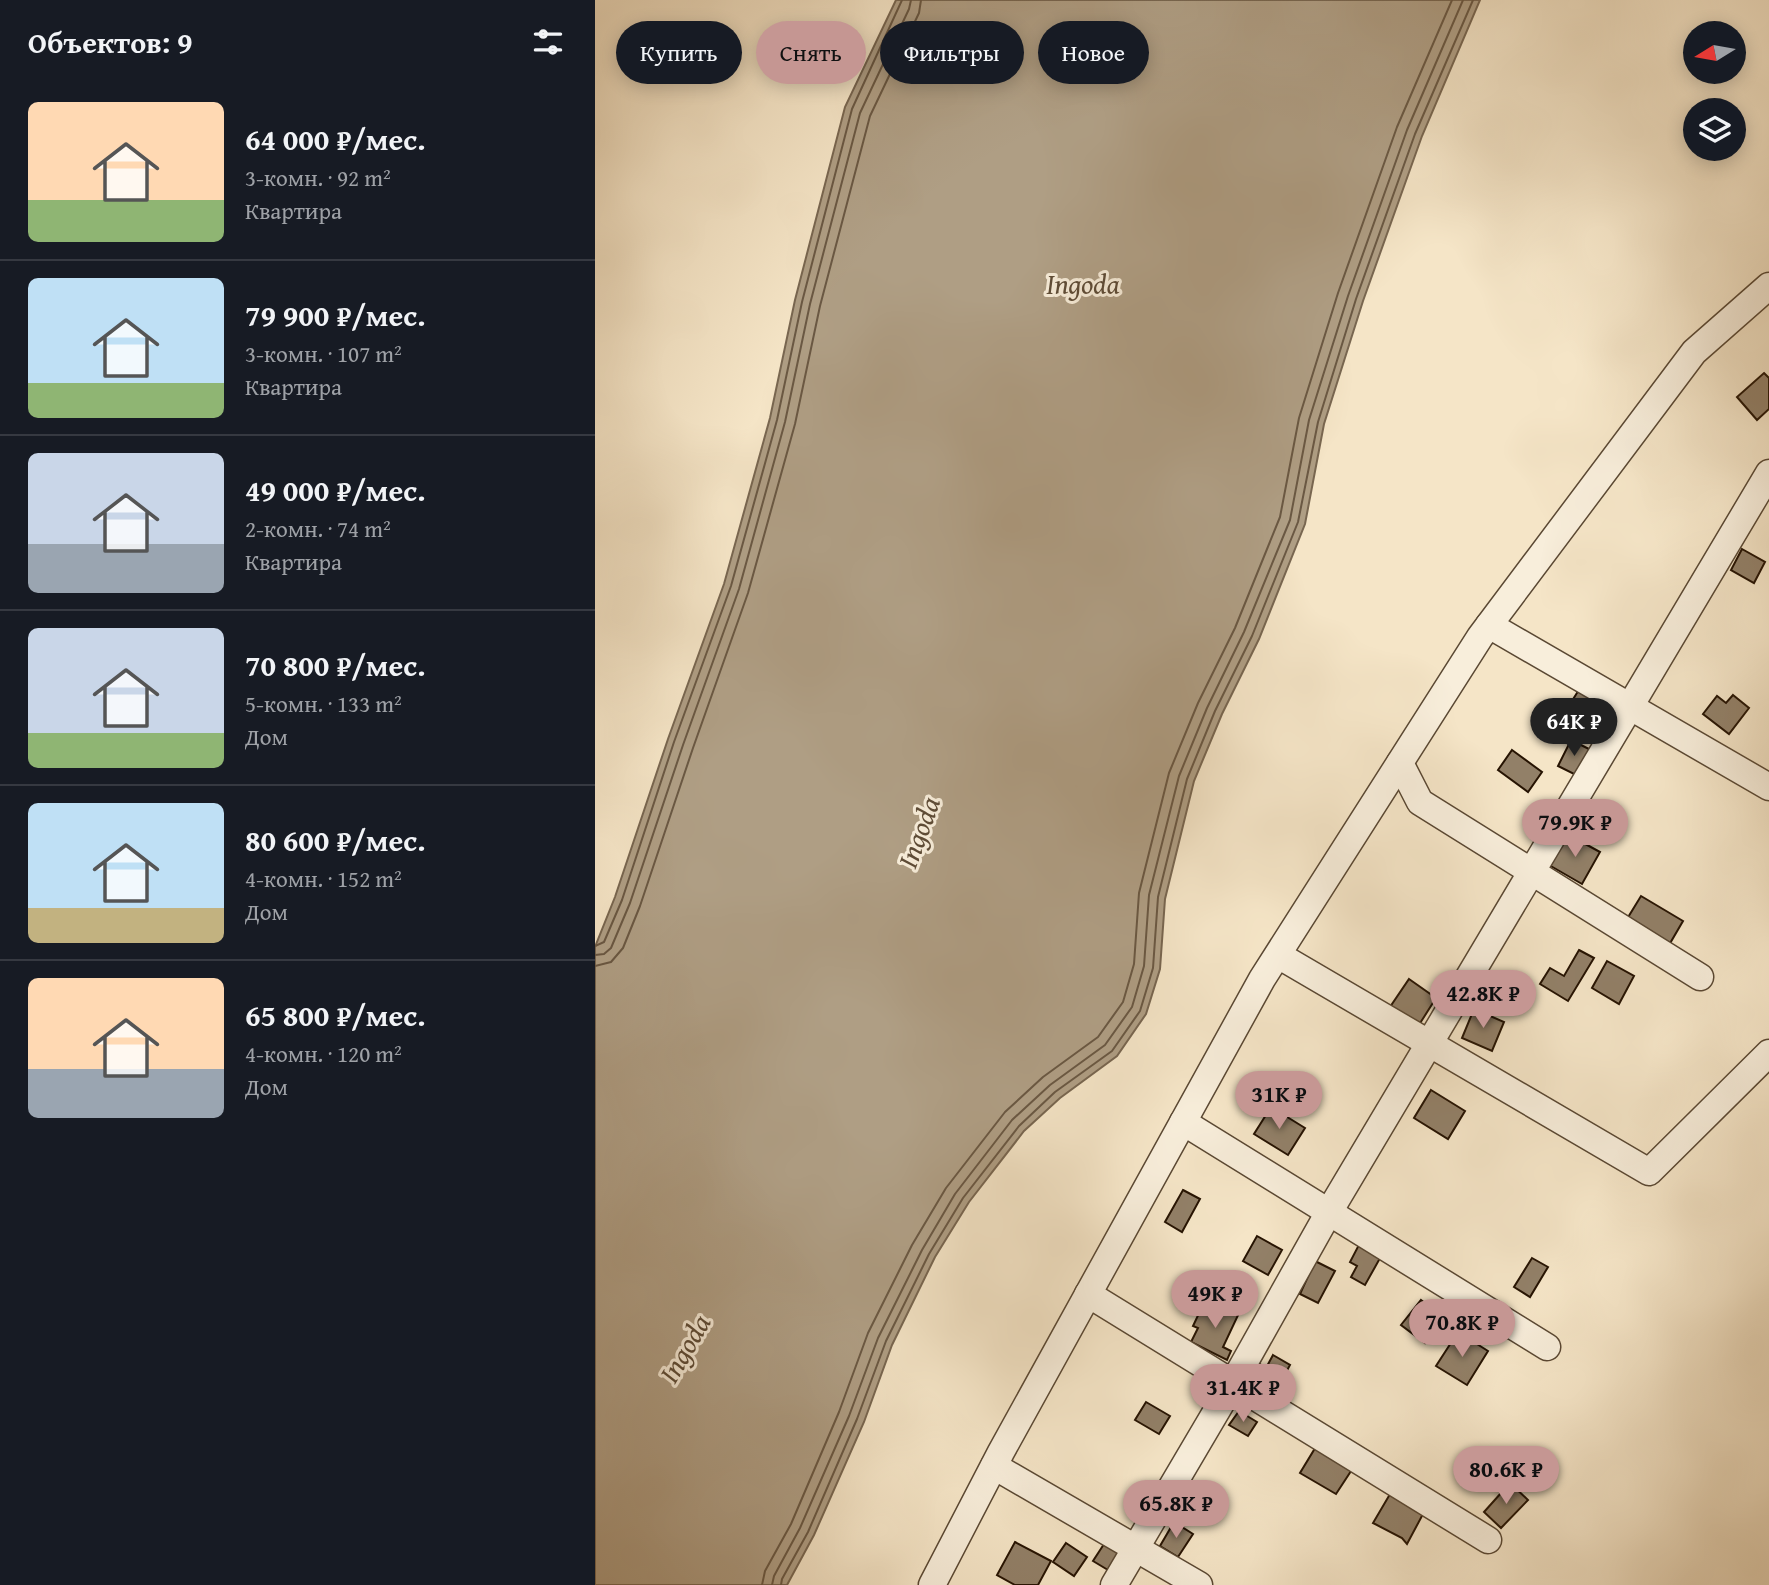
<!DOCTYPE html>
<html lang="ru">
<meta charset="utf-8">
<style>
:root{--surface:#171b24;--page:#242831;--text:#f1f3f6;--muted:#9ea1a6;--line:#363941;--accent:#c59692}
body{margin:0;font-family:"Gentium Book Plus",serif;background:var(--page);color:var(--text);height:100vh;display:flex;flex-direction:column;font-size:26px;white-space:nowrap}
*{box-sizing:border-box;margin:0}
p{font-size:23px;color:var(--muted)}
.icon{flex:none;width:38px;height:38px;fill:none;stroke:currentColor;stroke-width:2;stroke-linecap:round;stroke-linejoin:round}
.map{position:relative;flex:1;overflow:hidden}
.sheet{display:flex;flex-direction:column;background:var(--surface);width:595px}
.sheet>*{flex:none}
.hud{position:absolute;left:21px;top:21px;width:665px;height:63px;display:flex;gap:14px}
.needle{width:46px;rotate:259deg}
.tools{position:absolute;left:1088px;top:21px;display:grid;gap:14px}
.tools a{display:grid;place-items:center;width:63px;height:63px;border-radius:50%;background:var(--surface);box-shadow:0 4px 18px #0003;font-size:35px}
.price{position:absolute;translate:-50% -60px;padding:0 16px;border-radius:24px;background:var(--accent);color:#111;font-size:23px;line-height:46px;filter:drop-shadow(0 2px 4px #0008)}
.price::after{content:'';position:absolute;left:50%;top:42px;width:21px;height:16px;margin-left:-10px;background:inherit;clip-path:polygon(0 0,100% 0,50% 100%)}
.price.active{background:#222;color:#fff}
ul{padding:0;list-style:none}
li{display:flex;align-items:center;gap:21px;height:175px;padding:0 28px}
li+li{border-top:2px solid var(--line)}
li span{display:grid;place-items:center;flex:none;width:196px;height:140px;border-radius:10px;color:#555}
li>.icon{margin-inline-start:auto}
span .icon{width:84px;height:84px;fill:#fffc;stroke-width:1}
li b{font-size:30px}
h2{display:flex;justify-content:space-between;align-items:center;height:84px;padding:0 28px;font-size:30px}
.pill{padding:0 24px;border-radius:32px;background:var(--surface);box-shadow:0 4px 18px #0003;font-size:24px;line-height:63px}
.pill.active{background:var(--accent);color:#111}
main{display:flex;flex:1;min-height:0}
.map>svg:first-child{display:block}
</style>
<main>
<section class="sheet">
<h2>Объектов: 9<svg class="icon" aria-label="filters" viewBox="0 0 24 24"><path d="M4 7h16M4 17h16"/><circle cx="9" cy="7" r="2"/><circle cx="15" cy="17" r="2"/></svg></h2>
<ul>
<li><span style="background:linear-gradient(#ffd9b3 70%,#8fb573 0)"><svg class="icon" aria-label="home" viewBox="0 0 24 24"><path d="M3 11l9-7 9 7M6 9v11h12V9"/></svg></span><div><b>64 000 ₽/мес.</b><p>3-комн. · 92 m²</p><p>Квартира</p></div></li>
<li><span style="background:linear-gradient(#bfe0f5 75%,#8fb573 0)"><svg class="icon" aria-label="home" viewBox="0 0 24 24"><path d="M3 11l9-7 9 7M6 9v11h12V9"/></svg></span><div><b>79 900 ₽/мес.</b><p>3-комн. · 107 m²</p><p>Квартира</p></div></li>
<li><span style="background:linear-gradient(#c9d6e8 65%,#9aa5b1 0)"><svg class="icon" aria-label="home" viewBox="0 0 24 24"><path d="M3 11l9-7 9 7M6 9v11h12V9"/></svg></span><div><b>49 000 ₽/мес.</b><p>2-комн. · 74 m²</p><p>Квартира</p></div></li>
<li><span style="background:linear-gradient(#c9d6e8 75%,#8fb573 0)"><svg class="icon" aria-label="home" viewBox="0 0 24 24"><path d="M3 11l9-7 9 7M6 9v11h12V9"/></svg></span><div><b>70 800 ₽/мес.</b><p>5-комн. · 133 m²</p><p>Дом</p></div></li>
<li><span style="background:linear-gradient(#bfe0f5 75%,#c2b280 0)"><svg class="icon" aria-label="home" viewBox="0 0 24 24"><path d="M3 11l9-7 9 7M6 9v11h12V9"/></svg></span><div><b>80 600 ₽/мес.</b><p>4-комн. · 152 m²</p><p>Дом</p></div></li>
<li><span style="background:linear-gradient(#ffd9b3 65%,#9aa5b1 0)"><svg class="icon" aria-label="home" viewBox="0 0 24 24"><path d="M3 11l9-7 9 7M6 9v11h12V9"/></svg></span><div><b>65 800 ₽/мес.</b><p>4-комн. · 120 m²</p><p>Дом</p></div></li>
</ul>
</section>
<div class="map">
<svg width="1174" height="1585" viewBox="0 0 1174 1585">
<rect width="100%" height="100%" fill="#f5e5c7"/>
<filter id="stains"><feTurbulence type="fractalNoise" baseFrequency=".00286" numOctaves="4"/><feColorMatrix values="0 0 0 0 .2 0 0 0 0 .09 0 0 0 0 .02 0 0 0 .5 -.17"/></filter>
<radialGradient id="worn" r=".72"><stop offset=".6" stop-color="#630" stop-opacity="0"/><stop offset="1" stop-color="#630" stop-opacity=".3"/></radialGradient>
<path fill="#af9e84" stroke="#786650" stroke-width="2" d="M301,0h584l-58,136 -59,165 -39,123 -19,100 -46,115 -37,75 -28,67 -29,118 -5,70 -14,45 -29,42 -57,42 -36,33 -55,71 -34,55 -43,88 -28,77 -50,113 -27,50h-192v-638l20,-50 53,-158 56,-155 46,-166 25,-118 50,-193z"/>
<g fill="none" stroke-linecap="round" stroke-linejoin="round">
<g stroke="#6a5843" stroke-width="2">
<path d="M0,946l9,-4 18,-42 52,-158 57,-156 46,-166 25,-118 50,-193 50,-109"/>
<path d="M0,955l9,-1 7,-6 19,-45 53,-158 56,-156 46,-167 25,-118 50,-191 49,-104 2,-9"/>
<path d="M0,966l16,-4 12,-14 17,-42 53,-158 55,-155 47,-169 25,-118 50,-190 49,-103 2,-13"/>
<path d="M167,1585l3,-14 26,-47 48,-112 29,-79 44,-88 34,-57 59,-76 38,-35 55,-40 25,-35 11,-38 5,-71 30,-120 29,-70 37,-75 45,-111 19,-99 39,-125 59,-166 55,-127"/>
<path d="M177,1585l2,-9 26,-48 49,-112 29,-78 44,-88 33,-56 57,-74 38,-35 55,-40 27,-38 12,-41 5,-71 30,-119 28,-68 37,-76 46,-112 19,-100 39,-124 59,-166 56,-130"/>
<path d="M186,1585l1,-6 26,-47 49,-113 29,-78 43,-87 34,-56 56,-72 36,-34 57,-41 28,-40 13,-43 5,-71 29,-118 28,-68 37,-75 46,-114 20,-100 38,-123 59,-165 58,-134"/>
</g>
</g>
<g fill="#928068" stroke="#261302" stroke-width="2">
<path d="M1169,373l5,5v31l-12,11 -20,-23z"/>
<path d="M1147,549l23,13 -11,21 -23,-13z"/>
<path d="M985,688l26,15 -8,14 -26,-16z"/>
<path d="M1138,695l16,13 -20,26 -26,-20 14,-18 9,7z"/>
<path d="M975,706l16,9 -10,18 -16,-10z"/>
<path d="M976,740l20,10 -13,26 -20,-10z"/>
<path d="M917,750l30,22 -14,20 -30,-22z"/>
<path d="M972,834l33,18 -18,32 -33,-19z"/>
<path d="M1046,896l42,25 -14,24 -42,-26z"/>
<path d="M984,950l15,8 -26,43 -28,-17 10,-16 14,8z"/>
<path d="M1012,961l27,15 -15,28 -27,-16z"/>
<path d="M814,979l27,19 -19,30 -29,-18z"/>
<path d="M879,1009l30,13 -12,29 -30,-13z"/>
<path d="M836,1090l34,21 -17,28 -34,-21z"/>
<path d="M676,1107l34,21 -17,27 -34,-21z"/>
<path d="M588,1190l17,9 -18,33 -17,-10z"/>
<path d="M662,1236l25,14 -14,25 -25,-14z"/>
<path d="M767,1239l22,12 -19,34 -14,-8 6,-11 -7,-4z"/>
<path d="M937,1258l16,9 -18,30 -16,-10z"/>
<path d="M720,1261l20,10 -17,32 -18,-9z"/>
<path d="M826,1300l23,17 -19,26 -24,-18z"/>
<path d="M630,1303l15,8 -17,36 8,4 -4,9 -36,-18 7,-14 -5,-2 8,-17 17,8z"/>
<path d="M863,1332l30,19 -21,34 -31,-19z"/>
<path d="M678,1355l17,10 -16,30 -25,-14 9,-18 8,5z"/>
<path d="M551,1402l24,14 -11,18 -24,-14z"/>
<path d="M644,1411l18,11 -9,14 -19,-11z"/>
<path d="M722,1445l36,23 -17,26 -36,-21z"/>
<path d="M915,1483l18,17 -27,28 -17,-16z"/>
<path d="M798,1489l30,25 -16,30 -5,-6 -29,-15z"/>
<path d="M579,1522l19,12 -15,23 -18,-11z"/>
<path d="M420,1542l36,19 -13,24h-23l-18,-10z"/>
<path d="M471,1543l21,14 -13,19 -21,-14z"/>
<path d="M509,1544l15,9 -11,17 -15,-9z"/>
</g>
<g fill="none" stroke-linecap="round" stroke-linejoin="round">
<g stroke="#5a4833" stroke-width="29">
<g id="street">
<path d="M894,625l280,162"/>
<path d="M805,763l20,39 280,175"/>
<path d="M683,955l371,217 120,-119"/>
<path d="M588,1122l364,225"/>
<path d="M493,1294l400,246"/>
<path d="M399,1466l205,119"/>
<path d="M337,1585l69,-133 261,-473 218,-342 214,-285 75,-66"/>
<path d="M519,1585l119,-202 96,-171 440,-739"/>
</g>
</g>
<use href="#street" stroke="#f8eedb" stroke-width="26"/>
</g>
<g text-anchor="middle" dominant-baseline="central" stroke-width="6" stroke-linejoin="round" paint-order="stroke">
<g font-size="28" font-style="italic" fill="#5d4b36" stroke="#f8eedb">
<text x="488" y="283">Ingoda</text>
<text transform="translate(323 832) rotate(-70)">Ingoda</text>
<text transform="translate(89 1348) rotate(-60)">Ingoda</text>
</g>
</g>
<rect width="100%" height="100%" filter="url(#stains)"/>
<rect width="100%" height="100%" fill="url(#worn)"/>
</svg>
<div class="tools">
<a><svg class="needle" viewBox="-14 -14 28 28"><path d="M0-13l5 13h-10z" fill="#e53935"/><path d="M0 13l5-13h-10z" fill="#9ea1a6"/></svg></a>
<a><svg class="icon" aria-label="layers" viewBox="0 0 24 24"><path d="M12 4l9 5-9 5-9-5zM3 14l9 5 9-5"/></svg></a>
</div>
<b class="price active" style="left:979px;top:758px">64K ₽</b>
<b class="price" style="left:980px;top:859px">79.9K ₽</b>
<b class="price" style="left:888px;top:1030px">42.8K ₽</b>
<b class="price" style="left:684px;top:1131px">31K ₽</b>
<b class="price" style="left:620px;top:1330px">49K ₽</b>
<b class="price" style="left:867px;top:1359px">70.8K ₽</b>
<b class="price" style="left:648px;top:1424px">31.4K ₽</b>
<b class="price" style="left:911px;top:1506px">80.6K ₽</b>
<b class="price" style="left:581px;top:1540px">65.8K ₽</b>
<div class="hud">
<a class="pill">Купить</a>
<a class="pill active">Снять</a>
<a class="pill">Фильтры</a>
<a class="pill">Новое</a>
</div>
</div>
</main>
